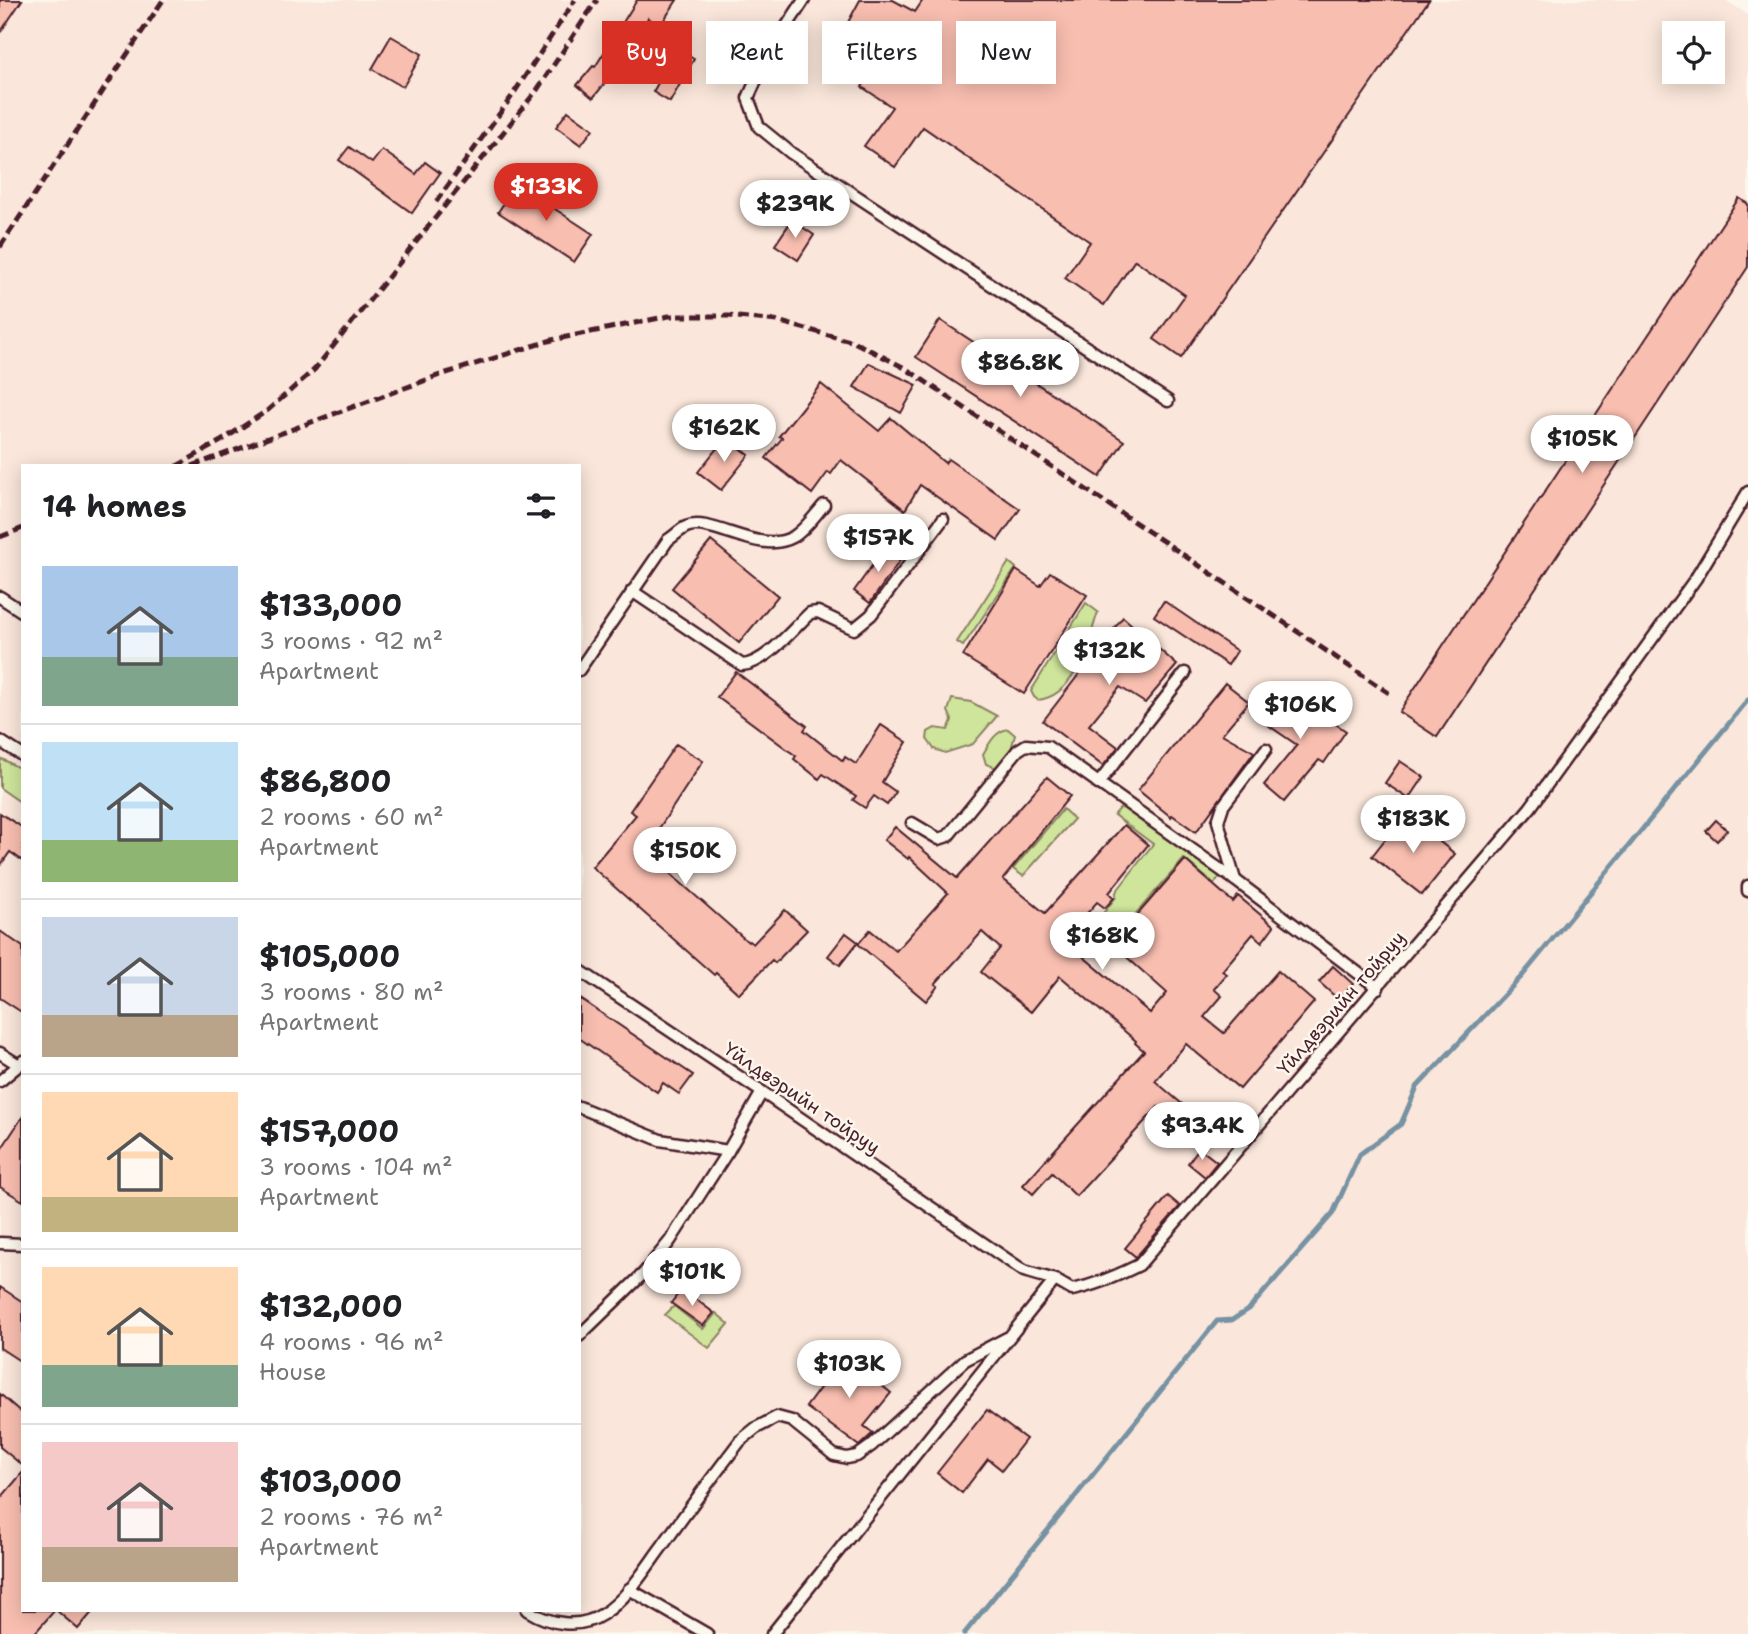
<!DOCTYPE html>
<meta charset="utf-8">
<style>
:root{--surface:#fff;--page:#f2f2f2;--text:#202124;--muted:#757577;--line:#e0e0e0;--accent:#d93025}
body{margin:0;font-family:"Shantell Sans",sans-serif;background:var(--page);color:var(--text);height:100vh;display:flex;flex-direction:column;font-size:26px;white-space:nowrap}
*{box-sizing:border-box;margin:0}
p{font-size:23px;color:var(--muted)}
.icon{flex:none;width:38px;height:38px;fill:none;stroke:currentColor;stroke-width:2;stroke-linecap:round;stroke-linejoin:round}
.map{position:relative;flex:1;overflow:hidden}
.details{position:absolute;left:21px;top:464px;width:560px;height:1148px;display:flex;flex-direction:column;background:var(--surface);border-radius:0px;box-shadow:0 4px 18px #0003}
.details>*{flex:none}
.top-card{position:absolute;left:602px;top:21px;width:665px;height:63px;display:flex;gap:14px}
.controls{position:absolute;left:1662px;top:21px;display:grid;gap:14px}
.controls a{display:grid;place-items:center;width:63px;height:63px;border-radius:0px;background:var(--surface);box-shadow:0 4px 18px #0003;font-size:35px}
.price{position:absolute;translate:-50% -60px;padding:0 16px;border-radius:24px;background:#fff;color:#222;font-size:23px;line-height:46px;filter:drop-shadow(0 2px 4px #0008)}
.price::after{content:'';position:absolute;left:50%;top:42px;width:21px;height:16px;margin-left:-10px;background:inherit;clip-path:polygon(0 0,100% 0,50% 100%)}
.price.selected{background:var(--accent);color:#fff}
ul{padding:0;list-style:none}
li{display:flex;align-items:center;gap:21px;height:175px;padding:0 21px}
li+li{border-top:2px solid var(--line)}
li span{display:grid;place-items:center;flex:none;width:196px;height:140px;border-radius:0px;color:#555}
li>.icon{margin-inline-start:auto}
span .icon{width:84px;height:84px;fill:#fffc;stroke-width:1}
li b{font-size:30px}
h2{display:flex;justify-content:space-between;align-items:center;height:84px;padding:0 21px;font-size:30px}
.tag{padding:0 24px;border-radius:0px;background:var(--surface);box-shadow:0 4px 18px #0003;font-size:24px;line-height:63px}
.tag.selected{background:var(--accent);color:#fff}
.map>svg:first-child{display:block}
</style>
<div class="map">
<svg width="1748" height="1634" viewBox="0 0 1748 1634">
<rect width="100%" height="100%" fill="#fbf7ec"/>
<filter id="ink" filterUnits="userSpaceOnUse"><feTurbulence type="fractalNoise" baseFrequency=".0143" numOctaves="2"/><feDisplacementMap in="SourceGraphic" scale="14" xChannelSelector="R" yChannelSelector="G"/><feConvolveMatrix kernelMatrix="1 2 1 2 8 2 1 2 1" color-interpolation-filters="sRGB"/></filter>
<g filter="url(#ink)">
<path fill="#fae6da" fill-rule="evenodd" d="M0,0h1725l23,15v1619h-1748zM1675,33h38v39h-38zM23,466h556v1144h-556z"/>
<g fill="#cee59b" stroke="#8c8263" stroke-width="2">
<path d="M1009,562l7,6 -53,78 -6,-4z"/>
<path d="M1086,603l12,9c-10,30 -22,84 -60,88l-4,-3 -3,-6z"/>
<path d="M952,699l19,3 26,14 -24,28 -28,9 -11,-4 -7,-10 1,-7 7,-4 13,2 4,-10 -4,-9z"/>
<path d="M1008,729l7,6 -8,28 -10,5 -11,-4 -3,-10c6,-10 12,-23 25,-25z"/>
<path d="M2,759l21,11v34l-23,-16v-26z"/>
<path d="M1124,804l97,71 -7,9 -30,-25 -81,92 -17,-16 30,-38v-5l37,-48 -39,-29z"/>
<path d="M1063,809l11,10 -51,57 -10,-7z"/>
<path d="M674,1306l29,23 13,-16 13,11 -20,24 -44,-33z"/>
</g>
<g fill="none" stroke-linecap="round" stroke-linejoin="round">
<path stroke="#7692a3" stroke-width="5" d="M964,1634l253,-313 15,-1 17,-11 84,-96 27,-59 41,-30 16,-37 106,-112 225,-275"/>
</g>
<g fill="#f8beb0" stroke="#4a1f2b" stroke-width="2">
<path d="M0,0h22l-22,33z"/>
<path d="M637,0h40l-17,26 -12,-8 -38,59 -17,21 -16,-13 16,-19 2,1z"/>
<path d="M860,0h33l22,12 8,-12h506l-248,358 -27,-19 31,-44 -50,-35 -31,45 -39,-27 25,-36 -167,-115 -28,40 -31,-21 28,-39 -30,-20 19,-27 -41,-23z"/>
<path d="M391,36l31,18 -19,33 -31,-18z"/>
<path d="M677,49l17,10 -24,43 -17,-10z"/>
<path d="M568,111l25,18 -12,16 -25,-18z"/>
<path d="M349,147l23,16 10,-13 34,24 9,-12 15,11 -28,40 -73,-53z"/>
<path d="M517,184l76,50 -19,28 -76,-50z"/>
<path d="M1739,198l9,6v63l-311,470 -38,-25z"/>
<path d="M792,220l22,15 -16,25 -23,-15z"/>
<path d="M940,320l184,121 -24,36 -184,-120z"/>
<path d="M869,363l48,22 -16,28 -47,-26z"/>
<path d="M821,384l58,47 12,-13 54,45 3,-4 72,50 -22,31 -78,-55 -15,25 -64,-50 -10,14 -3,-2 -16,22 -46,-36 16,-20 -3,-2z"/>
<path d="M726,437l23,18 -28,35 -23,-18z"/>
<path d="M711,541l67,55 -39,47 -67,-55z"/>
<path d="M887,545l16,11 -33,47 -16,-12z"/>
<path d="M1016,570l24,16 10,-14 37,23 -63,99 -61,-38z"/>
<path d="M1164,601l73,50 -9,14 -74,-49z"/>
<path d="M1123,617l54,48 -32,38 -25,-16 -31,38 29,22 -15,19 -60,-45z"/>
<path d="M736,672l71,54 -3,4 39,31 2,-4 11,7 25,-39 26,17 -25,40 14,10 -9,13 -13,-9 -9,12 -12,-8 3,-4 -33,-22 -4,5 -25,-20 2,-3 -79,-59z"/>
<path d="M1225,683l24,19 -27,32 32,18 -58,80 -24,-17 -1,2 -33,-27z"/>
<path d="M1285,689l61,42 -22,32 -5,-3 -35,42 -20,-17 33,-40 -35,-24z"/>
<path d="M676,744l27,17 -47,72 13,12 -13,16 92,81 1,-1 4,3 32,-34 22,20 -32,33 -3,-3 -33,34 -23,-21 -2,2 -122,-108 44,-52 -6,-4z"/>
<path d="M1400,761l24,16 -15,22 -24,-16z"/>
<path d="M1047,777l23,19 -67,83 42,34 79,-88 24,20 -39,48 5,5 -9,10 -8,-6 -16,18 8,6 -17,21 78,66 17,-20 -55,-49 73,-84 48,42 5,-6 36,30 -12,16 -9,-8 -31,37 5,3 -13,15 8,7 -18,21 20,16 54,-62 36,31 -74,87 -54,-45 -31,37 61,52 -12,15 -46,-41 -82,89 -24,-23 -19,21 -10,-9 121,-134 -9,-8 1,-2 -76,-65 -29,36 -50,-40 19,-24 -18,-16 -47,52 3,2 -12,15 -68,-57 12,-14 26,21 52,-58 -39,-36 -1,2 -24,-19 11,-13 62,51z"/>
<path d="M0,813l23,15v33l-13,-9 -10,14z"/>
<path d="M1405,814l50,40 -33,41 -50,-39z"/>
<path d="M1716,820l11,10 -10,11 -11,-10z"/>
<path d="M0,931l23,16v66l-23,-15z"/>
<path d="M846,933l12,9 -18,23 -12,-9z"/>
<path d="M1333,966l20,18 -14,16 -20,-18z"/>
<path d="M579,998l114,77 -14,19 -16,-11 -6,9 -78,-54z"/>
<path d="M23,1116v85l-23,-14v-36z"/>
<path d="M1199,1148l18,14 -12,15 -17,-14z"/>
<path d="M1168,1196l12,10 -44,51 -11,-9z"/>
<path d="M0,1287l23,15v61l-23,-15z"/>
<path d="M682,1289l32,24 -11,13 -32,-23z"/>
<path d="M843,1354l48,39 -27,33 9,7 -14,13 -53,-39 19,-26 -2,-2z"/>
<path d="M0,1394l23,20v52l-23,-19z"/>
<path d="M987,1410l39,29 -24,31 -14,-11 -26,34 -25,-20z"/>
<path d="M23,1472v138h32l-21,24h-34v-135z"/>
<path d="M56,1610h38l-16,19z"/>
</g>
<g fill="none" stroke-linecap="round" stroke-linejoin="round">
<g stroke="#4a1f2b" stroke-width="15">
<g id="service">
<path d="M804,0l-37,56 -19,42 11,29 32,26 377,248"/>
<path d="M632,591l110,74c23,-1 51,-36 68,-52l8,-1 36,17 17,-14 72,-96"/>
<path d="M0,597l23,15"/>
<path d="M579,670l89,-130c6,-4 12,-10 18,-13 26,-11 73,29 107,10 12,-7 22,-22 31,-32"/>
<path d="M0,741l23,15"/>
<path d="M1098,784l87,-111"/>
<path d="M912,823l27,16 9,-3 70,-86 8,-5 22,2 187,133 143,108"/>
<path d="M1235,880l-17,-59 5,-15 43,-57"/>
<path d="M1748,886v5"/>
<path d="M579,970l183,122 262,179 31,9 17,10c24,-5 45,-14 67,-25l391,-457 166,-230 52,-86"/>
<path d="M0,1053l19,12 4,-4"/>
<path d="M0,1081l19,-16"/>
<path d="M579,1107l81,33 68,11 34,-59"/>
<path d="M0,1243l23,1"/>
<path d="M579,1336l65,-63 26,-32 58,-90"/>
<path d="M629,1589l78,45"/>
<path d="M527,1610c22,14 52,20 76,4 25,-16 42,-45 60,-69 25,-35 51,-70 77,-104l16,-13 21,-11 15,4 42,34 13,3 10,-2 14,-10 94,-86 42,-22"/>
<path d="M772,1634l283,-354"/>
</g>
</g>
<use href="#service" stroke="#fbf7ec" stroke-width="10"/>
<g stroke="#4a1f2b" stroke-width="5" stroke-dasharray="10 5" stroke-linecap="butt">
<path d="M436,202l74,-103 65,-99"/>
<path d="M0,247l163,-247"/>
<path d="M177,466l44,-25 47,-31 47,-41 222,-279 60,-90"/>
<path d="M192,466l248,-91 112,-35 117,-24h60l48,5 77,21 51,26 484,325"/>
<path d="M0,537l23,-9"/>
</g>
</g>
</g>
<g text-anchor="middle" dominant-baseline="central" stroke-width="5" stroke-linejoin="round" paint-order="stroke">
<g font-size="19" fill="#4a1f2b" stroke="#fbf7ec">
<text transform="translate(1341 1003) rotate(-49)">Үйлдвэрийн тойруу</text>
<text transform="translate(802 1098) rotate(34)">Үйлдвэрийн тойруу</text>
</g>
</g>
</svg>
<div class="controls">
<a><svg class="icon" aria-label="locate" viewBox="0 0 24 24"><circle cx="12" cy="12" r="6"/><path d="M12 2v4M12 18v4M2 12h4M18 12h4"/></svg></a>
</div>
<b class="price selected" style="left:546px;top:223px">$133K</b>
<b class="price" style="left:795px;top:240px">$239K</b>
<b class="price" style="left:1020px;top:399px">$86.8K</b>
<b class="price" style="left:724px;top:464px">$162K</b>
<b class="price" style="left:1582px;top:475px">$105K</b>
<b class="price" style="left:878px;top:574px">$157K</b>
<b class="price" style="left:1109px;top:687px">$132K</b>
<b class="price" style="left:1300px;top:741px">$106K</b>
<b class="price" style="left:1413px;top:855px">$183K</b>
<b class="price" style="left:685px;top:887px">$150K</b>
<b class="price" style="left:1102px;top:972px">$168K</b>
<b class="price" style="left:1202px;top:1162px">$93.4K</b>
<b class="price" style="left:692px;top:1308px">$101K</b>
<b class="price" style="left:849px;top:1400px">$103K</b>
<div class="top-card">
<a class="tag selected">Buy</a>
<a class="tag">Rent</a>
<a class="tag">Filters</a>
<a class="tag">New</a>
</div>
<section class="details">
<h2>14 homes<svg class="icon" aria-label="filters" viewBox="0 0 24 24"><path d="M4 7h16M4 17h16"/><circle cx="9" cy="7" r="2"/><circle cx="15" cy="17" r="2"/></svg></h2>
<ul>
<li><span style="background:linear-gradient(#a9c7e8 65%,#7fa58c 0)"><svg class="icon" aria-label="home" viewBox="0 0 24 24"><path d="M3 11l9-7 9 7M6 9v11h12V9"/></svg></span><div><b>$133,000</b><p>3 rooms · 92 m²</p><p>Apartment</p></div></li>
<li><span style="background:linear-gradient(#bfe0f5 70%,#8fb573 0)"><svg class="icon" aria-label="home" viewBox="0 0 24 24"><path d="M3 11l9-7 9 7M6 9v11h12V9"/></svg></span><div><b>$86,800</b><p>2 rooms · 60 m²</p><p>Apartment</p></div></li>
<li><span style="background:linear-gradient(#c9d6e8 70%,#b9a48a 0)"><svg class="icon" aria-label="home" viewBox="0 0 24 24"><path d="M3 11l9-7 9 7M6 9v11h12V9"/></svg></span><div><b>$105,000</b><p>3 rooms · 80 m²</p><p>Apartment</p></div></li>
<li><span style="background:linear-gradient(#ffd9b3 75%,#c2b280 0)"><svg class="icon" aria-label="home" viewBox="0 0 24 24"><path d="M3 11l9-7 9 7M6 9v11h12V9"/></svg></span><div><b>$157,000</b><p>3 rooms · 104 m²</p><p>Apartment</p></div></li>
<li><span style="background:linear-gradient(#ffd9b3 70%,#7fa58c 0)"><svg class="icon" aria-label="home" viewBox="0 0 24 24"><path d="M3 11l9-7 9 7M6 9v11h12V9"/></svg></span><div><b>$132,000</b><p>4 rooms · 96 m²</p><p>House</p></div></li>
<li><span style="background:linear-gradient(#f6c9c9 75%,#b9a48a 0)"><svg class="icon" aria-label="home" viewBox="0 0 24 24"><path d="M3 11l9-7 9 7M6 9v11h12V9"/></svg></span><div><b>$103,000</b><p>2 rooms · 76 m²</p><p>Apartment</p></div></li>
</ul>
</section>
</div>
